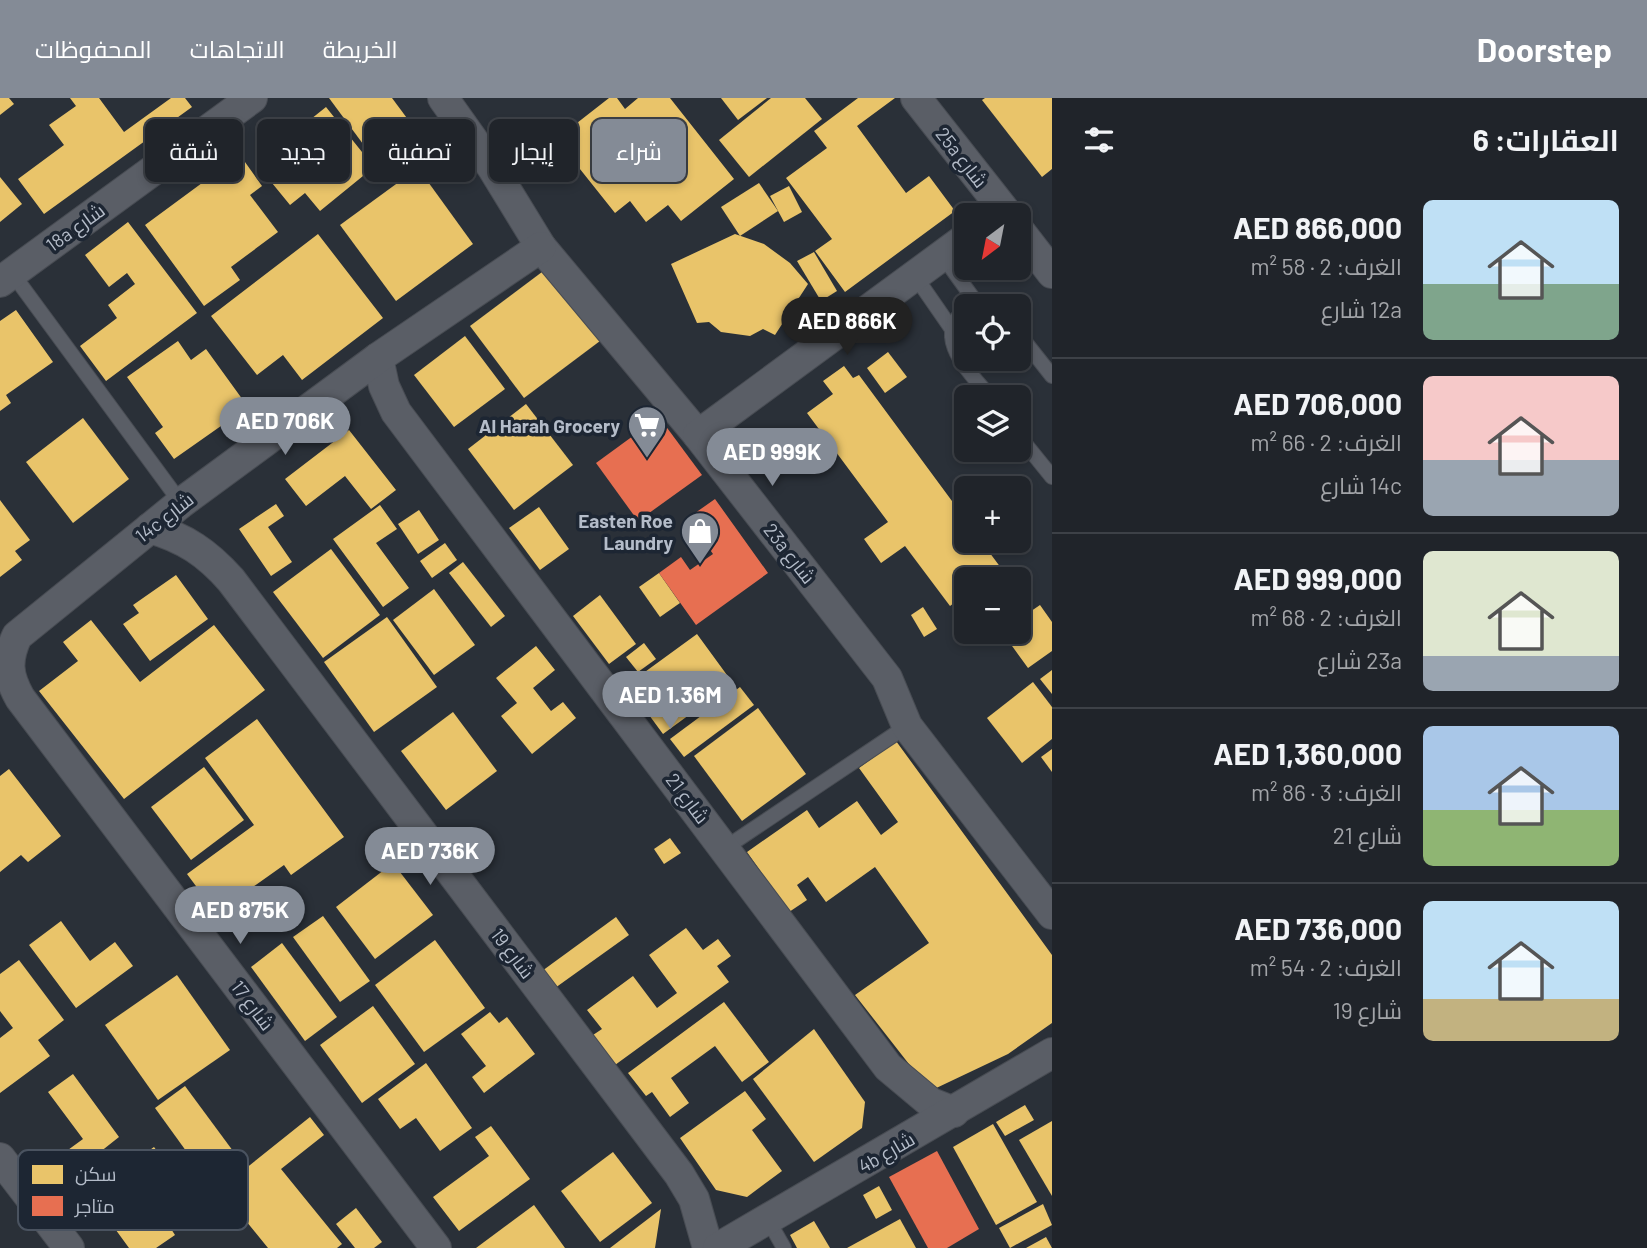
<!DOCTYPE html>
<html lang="ar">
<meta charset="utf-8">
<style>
:root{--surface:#20242a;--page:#282c32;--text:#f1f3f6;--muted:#a2a4a8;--line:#3d4147;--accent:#848b96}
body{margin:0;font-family:Barlow,Cairo,sans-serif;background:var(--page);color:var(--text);direction:rtl;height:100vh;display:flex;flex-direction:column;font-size:26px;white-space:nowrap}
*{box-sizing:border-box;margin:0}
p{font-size:23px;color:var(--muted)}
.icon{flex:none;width:38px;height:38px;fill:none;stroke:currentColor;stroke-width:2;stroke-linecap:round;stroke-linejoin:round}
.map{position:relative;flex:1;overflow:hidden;direction:ltr}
.side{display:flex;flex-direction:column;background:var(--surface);width:595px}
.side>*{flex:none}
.banner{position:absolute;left:21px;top:21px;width:665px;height:63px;direction:rtl;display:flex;gap:14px}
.needle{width:46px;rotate:212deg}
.fabs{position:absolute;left:954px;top:105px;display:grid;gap:14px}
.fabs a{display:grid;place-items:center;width:77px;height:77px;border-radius:10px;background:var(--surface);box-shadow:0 4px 10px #0003,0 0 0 2px var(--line);font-size:35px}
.price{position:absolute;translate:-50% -60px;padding:0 16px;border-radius:24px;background:var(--accent);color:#fff;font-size:23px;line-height:46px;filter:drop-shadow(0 2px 4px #0008)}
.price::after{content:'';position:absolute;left:50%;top:42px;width:21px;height:16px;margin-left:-10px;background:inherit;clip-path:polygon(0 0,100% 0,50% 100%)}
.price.on{background:#222;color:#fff}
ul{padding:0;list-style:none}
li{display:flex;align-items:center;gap:21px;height:175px;padding:0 28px}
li+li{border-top:2px solid var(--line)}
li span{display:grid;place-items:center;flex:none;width:196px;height:140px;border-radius:10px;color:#555}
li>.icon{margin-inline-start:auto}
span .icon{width:84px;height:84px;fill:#fffc;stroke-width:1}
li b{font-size:30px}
h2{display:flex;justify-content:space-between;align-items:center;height:84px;padding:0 28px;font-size:30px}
.pill{padding:0 24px;border-radius:10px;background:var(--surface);box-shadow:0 4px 10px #0003,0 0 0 2px var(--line);font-size:24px;line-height:63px}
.pill.on{background:var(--accent);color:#fff}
header{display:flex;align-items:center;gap:42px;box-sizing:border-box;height:98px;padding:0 35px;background:var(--accent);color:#fff}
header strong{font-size:33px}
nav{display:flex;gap:38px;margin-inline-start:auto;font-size:24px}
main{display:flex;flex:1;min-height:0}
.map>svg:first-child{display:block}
</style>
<header>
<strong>Doorstep</strong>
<nav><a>الخريطة</a><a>الاتجاهات</a><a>المحفوظات</a></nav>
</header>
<main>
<section class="side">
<h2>العقارات: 6<svg class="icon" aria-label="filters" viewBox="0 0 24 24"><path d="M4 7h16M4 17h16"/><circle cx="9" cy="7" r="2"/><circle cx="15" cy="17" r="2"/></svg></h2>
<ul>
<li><span style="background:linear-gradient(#bfe0f5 60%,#7fa58c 0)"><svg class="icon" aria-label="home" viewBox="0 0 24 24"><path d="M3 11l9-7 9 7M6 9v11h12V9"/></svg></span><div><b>AED 866,000</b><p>الغرف: 2 · 58 m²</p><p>12a شارع</p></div></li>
<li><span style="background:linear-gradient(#f6c9c9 60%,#9aa5b1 0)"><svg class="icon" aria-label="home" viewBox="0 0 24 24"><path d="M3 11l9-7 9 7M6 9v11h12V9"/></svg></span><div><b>AED 706,000</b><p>الغرف: 2 · 66 m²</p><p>14c شارع</p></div></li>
<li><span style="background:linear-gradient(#dfe7d0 75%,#9aa5b1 0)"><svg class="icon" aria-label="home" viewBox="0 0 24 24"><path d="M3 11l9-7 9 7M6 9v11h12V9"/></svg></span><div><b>AED 999,000</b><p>الغرف: 2 · 68 m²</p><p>23a شارع</p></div></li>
<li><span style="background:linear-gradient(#a9c7e8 60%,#8fb573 0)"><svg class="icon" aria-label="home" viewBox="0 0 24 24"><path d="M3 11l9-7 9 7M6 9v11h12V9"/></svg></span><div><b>AED 1,360,000</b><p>الغرف: 3 · 86 m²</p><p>شارع 21</p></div></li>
<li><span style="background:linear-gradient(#bfe0f5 70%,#c2b280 0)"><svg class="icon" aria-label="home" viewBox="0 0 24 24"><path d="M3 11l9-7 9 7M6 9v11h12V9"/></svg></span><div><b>AED 736,000</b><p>الغرف: 2 · 54 m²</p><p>شارع 19</p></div></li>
</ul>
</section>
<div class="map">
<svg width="1052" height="1150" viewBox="0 0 1052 1150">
<rect width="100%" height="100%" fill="#2a3038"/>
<g fill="#e9c46a">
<path d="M0,0h9l5,6 -14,11z"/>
<path d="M70,0h29l25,34 47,-34h14l7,9 -148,107 -26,-35 46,-34 -15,-20 27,-19z"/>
<path d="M329,0h63l29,39 -41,30z"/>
<path d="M609,0h8l8,11 13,-11h32l64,81 -53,42 -13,-16 -22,17 -16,-21 -15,12 -47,-59 -12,9 -11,-15z"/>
<path d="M721,0h46l-29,22z"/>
<path d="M771,0h34l17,21 -73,58 -30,-37z"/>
<path d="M858,0h37l-38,28 49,67 23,-17 26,35 -110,81 -30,-41 17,-12 -46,-61 41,-30 -13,-17z"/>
<path d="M985,0h67v71l-10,8 -60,-77z"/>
<path d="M326,9l48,60 -54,44 -15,-18 -15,12 -27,-33 20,-16 -13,-15 21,-16 5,6z"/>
<path d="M240,57l22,31 -12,9 28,37 -47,35 9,13 -36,26 -59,-81z"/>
<path d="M418,70l55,76 -77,57 -56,-76z"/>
<path d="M0,79l22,27 -22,18z"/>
<path d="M759,85l19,28 -38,25 -19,-29z"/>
<path d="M789,88l13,26 -18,10 -14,-26z"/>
<path d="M128,124l69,91 -91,68 -26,-35 37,-28 -9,-13 27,-21 -8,-11 -18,14 -24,-32z"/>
<path d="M318,136l65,84 -81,62 -19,-25 -26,20 -46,-59z"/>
<path d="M735,136l29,10 26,19 18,21 -33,51 -12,-6 -13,7 -29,-4 -12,-10 -12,1 -26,-59z"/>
<path d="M814,154l23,39 -16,10 -24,-40z"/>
<path d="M550,168l54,72 -80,60 -54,-72z"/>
<path d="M16,212l37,52 -47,33 5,8 -11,8v-90z"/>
<path d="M465,238l40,53 -51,38 -40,-52z"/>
<path d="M178,243l13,19 15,-11 42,58 -74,52 -19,-26 8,-6 -36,-50z"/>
<path d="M888,254l19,25 -22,16 -18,-25z"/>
<path d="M844,268l9,12 6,-3 107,145v21h15l20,27 -15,11h-20v15l-16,12 -45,-60 -24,17 -17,-24 24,-17 -81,-109 26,-19 -10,-13z"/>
<path d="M526,306l47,61 -59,45 -46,-61z"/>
<path d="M83,320l46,61 -56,44 -47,-61z"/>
<path d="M349,332l47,60 -25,19 -26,-33 -39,30 -21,-27z"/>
<path d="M0,402l30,40 -15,11 7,9 -22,17z"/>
<path d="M276,406l8,12 -16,11 24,35 -21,14 -32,-47z"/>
<path d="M380,407l17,24 -21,14 33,45 -26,19 -50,-68z"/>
<path d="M539,409l30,42 -29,21 -31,-42z"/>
<path d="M419,412l20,30 -21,14 -20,-30z"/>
<path d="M445,445l12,17 -25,18 -12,-17z"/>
<path d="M331,451l49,66 -57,43 -50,-66z"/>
<path d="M463,464l42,54 -14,11 -42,-54z"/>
<path d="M659,475l21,30 -20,14 -21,-30z"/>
<path d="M176,477l32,44 -58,42 -27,-37 16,-11 -6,-8z"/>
<path d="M434,491l41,56 -41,30 -41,-55z"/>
<path d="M600,497l36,49 -27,20 -36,-48z"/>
<path d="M1040,507l12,17v29l-24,17 -26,-36h16v-12z"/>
<path d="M923,509l14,22 -13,8 -13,-22z"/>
<path d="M387,519l50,70 -63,45 -50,-70z"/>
<path d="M91,522l49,62 74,-57 51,65 -141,109 -85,-108 39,-30 -15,-19z"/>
<path d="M697,536l38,52 -26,19 -26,-34 -17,12 23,32 -26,19 -36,-49z"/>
<path d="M644,545l12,16 -18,13 -12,-15z"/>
<path d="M536,548l19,24 -22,18 18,23 12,-9 13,16 -44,36 -31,-38 16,-13 -21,-25z"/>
<path d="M1052,572v24l-12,-15z"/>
<path d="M1033,584l19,25v32l-30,24 -35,-45z"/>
<path d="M740,589l14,18 -70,52 -14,-18z"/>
<path d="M758,610l48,66 -64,47 -48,-65z"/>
<path d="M453,614l44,59 -51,39 -45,-59z"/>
<path d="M257,621l87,118 -53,38 -7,-10 -68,48 -29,-39 67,-49 -49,-67z"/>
<path d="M896,643l156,214v68l-44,31 -78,37 -75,-96 74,-52 -54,-76 -49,35 -18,-25 -11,8 10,15 -18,12 -42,-60 60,-42 12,18 38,-27 24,34 17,-13 -39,-54z"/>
<path d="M1052,651v23l-11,-15z"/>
<path d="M204,669l40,53 -53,40 -40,-53z"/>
<path d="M9,671l52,67 -33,26 -7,-7 -21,17v-96z"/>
<path d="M670,740l11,15 -17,11 -10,-15z"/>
<path d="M393,765l40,52 -58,44 -39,-52z"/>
<path d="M323,818l47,65 -30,21 -47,-65z"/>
<path d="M616,819l13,18 -74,53 -13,-17z"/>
<path d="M61,823l29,40 25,-19 18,24 -57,42 -47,-63z"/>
<path d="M686,830l17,22 15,-11 13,17 -14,10 12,16 -114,83 -22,-30 9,-6 -15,-19 46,-34 24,32 20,-15 -28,-38z"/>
<path d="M435,842l50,68 -61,44 -49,-67z"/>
<path d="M282,845l55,74 -32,24 -54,-74z"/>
<path d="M19,862l45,60 -26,20 12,16 -50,37v-55l13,-10 -13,-17v-37z"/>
<path d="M177,877l53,75 -72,50 -53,-75z"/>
<path d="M724,904l45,60 -27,20 -27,-36 -44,32 18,25 -19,14 -18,-25 -6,4 -18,-23z"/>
<path d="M373,908l42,58 -53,39 -42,-58z"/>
<path d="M490,914l9,11 8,-6 28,37 -51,39 -12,-16 14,-11 -25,-32z"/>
<path d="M814,931l51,73 -3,26 -48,34 -61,-83z"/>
<path d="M426,965l46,65 -32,23 -24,-33 -16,11 -22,-30z"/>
<path d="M73,976l46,63 -24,19 5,8 -47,34 -18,-24 48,-35 -35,-47z"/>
<path d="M185,988l48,65 -31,22 -47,-65z"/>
<path d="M745,993l21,28 -14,11 30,41 -35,26 -31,-7 -36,-52z"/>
<path d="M1025,1007l9,15 -29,16 -9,-14z"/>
<path d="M310,1019l14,18 -43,34 61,75 -5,4h-69l-48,-59z"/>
<path d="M1052,1023v75l-33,-56z"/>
<path d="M993,1026l44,78 -41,23 -43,-78z"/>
<path d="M491,1028l39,53 -71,52 -26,-34 56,-41 -14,-19z"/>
<path d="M154,1049l36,49 -28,19 13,20 -19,13h-27l-40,-55z"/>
<path d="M613,1054l39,51 -52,39 -39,-51z"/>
<path d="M879,1088l13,24 -16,9 -13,-24z"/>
<path d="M1043,1106l9,21 -42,23 -11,-20z"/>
<path d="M534,1107l31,43h-89z"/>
<path d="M356,1110l26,34 -8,6h-19l-19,-24z"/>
<path d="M661,1111l-6,39h-45z"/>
<path d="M900,1121l16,29h-69z"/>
<path d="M814,1123l16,27h-33l-7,-13z"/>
<path d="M1046,1139l6,11h-26z"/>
</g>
<g fill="#e76f51">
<path d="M659,319l43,58 -64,46 -42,-58z"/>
<path d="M715,401l53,74 -72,52 -37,-52 22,-16 9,13 23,-16 -25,-36z"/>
<path d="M937,1053l42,78 -32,19h-19l-39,-71z"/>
</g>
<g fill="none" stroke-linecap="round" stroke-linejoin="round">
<g stroke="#484c53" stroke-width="16">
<g id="lane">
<path d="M942,157l36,50"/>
<path d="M12,175l169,230"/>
<path d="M915,178l36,52"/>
<path d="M966,211c-35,28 4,63 24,88"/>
<path d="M1018,235l34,43"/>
<path d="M1018,337l34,42"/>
<path d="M725,750l182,-122"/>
<path d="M768,1122l16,28"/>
</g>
</g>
<g stroke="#484c53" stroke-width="32">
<g id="street">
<path d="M443,0l49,69 49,80 157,188 189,243 20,48 145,188"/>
<path d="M916,0l92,117"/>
<path d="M1018,131l34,44"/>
<path d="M0,184l252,-184"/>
<path d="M378,260l6,28 12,26 492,655 43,36 23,9"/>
<path d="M698,337l268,-197"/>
<path d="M150,430c35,10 57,25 81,52l448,594 15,25 14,49"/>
<path d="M0,1060l69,90"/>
<path d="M436,1150l-416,-550c-13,-23 -14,-38 -3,-62l164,-133 197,-145 163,-111"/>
<path d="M718,1150l334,-195"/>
</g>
</g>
<use href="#lane" stroke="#5a5e66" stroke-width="14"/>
<use href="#street" stroke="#5a5e66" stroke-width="30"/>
</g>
<defs>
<g id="supermarket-pin" transform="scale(2.0125)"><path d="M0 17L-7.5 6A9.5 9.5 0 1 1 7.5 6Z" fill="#848b96" stroke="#1d2633"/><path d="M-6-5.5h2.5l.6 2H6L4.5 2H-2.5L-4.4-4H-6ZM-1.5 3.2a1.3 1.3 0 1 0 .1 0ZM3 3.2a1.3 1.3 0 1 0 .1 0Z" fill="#fff"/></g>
<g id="shop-pin" transform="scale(2.0125)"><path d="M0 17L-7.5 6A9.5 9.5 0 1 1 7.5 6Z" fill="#848b96" stroke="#1d2633"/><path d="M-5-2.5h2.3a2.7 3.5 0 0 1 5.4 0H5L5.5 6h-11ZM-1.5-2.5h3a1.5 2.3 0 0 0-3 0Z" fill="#fff"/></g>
</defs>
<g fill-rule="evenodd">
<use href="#supermarket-pin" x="647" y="327"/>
<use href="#shop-pin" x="700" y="433"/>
</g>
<g text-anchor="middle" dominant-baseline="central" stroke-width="7" stroke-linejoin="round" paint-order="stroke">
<g font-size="19" fill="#b4bcc9" stroke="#1d2633">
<text transform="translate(962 59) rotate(52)">25a شارع</text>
<text transform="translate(75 129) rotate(-36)">18a شارع</text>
<text transform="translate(164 419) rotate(-38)">14c شارع</text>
<text transform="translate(790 455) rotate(52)">23a شارع</text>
<text transform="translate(688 700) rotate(53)">شارع 21</text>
<text transform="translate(513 855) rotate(53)">شارع 19</text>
<text transform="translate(253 907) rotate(53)">شارع 17</text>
<text transform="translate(886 1054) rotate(-30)">4b شارع</text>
</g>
<g font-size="19" font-weight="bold" fill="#b4bcc9" stroke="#1d2633" text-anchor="end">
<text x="620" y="327">Al Harah Grocery</text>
<text x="673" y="422">Easten Roe<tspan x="673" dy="22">Laundry</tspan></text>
</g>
</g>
<rect x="18" y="1052" width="230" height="80" rx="10" fill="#1d2633" stroke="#4a5360" stroke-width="2"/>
<rect x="32" y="1067" width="31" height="19" fill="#e9c46a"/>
<rect x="32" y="1098" width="31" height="20" fill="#e76f51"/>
<g font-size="19" fill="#b4bcc9">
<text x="75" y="1083">سكن</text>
<text x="75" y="1115">متاجر</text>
</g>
</svg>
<div class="fabs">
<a><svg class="needle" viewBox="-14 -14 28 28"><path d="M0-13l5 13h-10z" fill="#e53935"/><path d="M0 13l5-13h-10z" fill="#a2a4a8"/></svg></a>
<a><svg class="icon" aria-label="locate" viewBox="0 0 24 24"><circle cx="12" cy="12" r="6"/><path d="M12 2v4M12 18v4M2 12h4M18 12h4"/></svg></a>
<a><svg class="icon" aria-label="layers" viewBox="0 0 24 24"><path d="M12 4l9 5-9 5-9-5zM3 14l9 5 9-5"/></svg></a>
<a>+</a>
<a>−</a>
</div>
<b class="price on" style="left:847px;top:259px">AED 866K</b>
<b class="price" style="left:285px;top:359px">AED 706K</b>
<b class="price" style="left:772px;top:390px">AED 999K</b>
<b class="price" style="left:670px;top:633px">AED 1.36M</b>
<b class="price" style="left:430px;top:789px">AED 736K</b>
<b class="price" style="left:240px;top:848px">AED 875K</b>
<div class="banner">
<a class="pill on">شراء</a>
<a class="pill">إيجار</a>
<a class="pill">تصفية</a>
<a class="pill">جديد</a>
<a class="pill">شقة</a>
</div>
</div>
</main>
